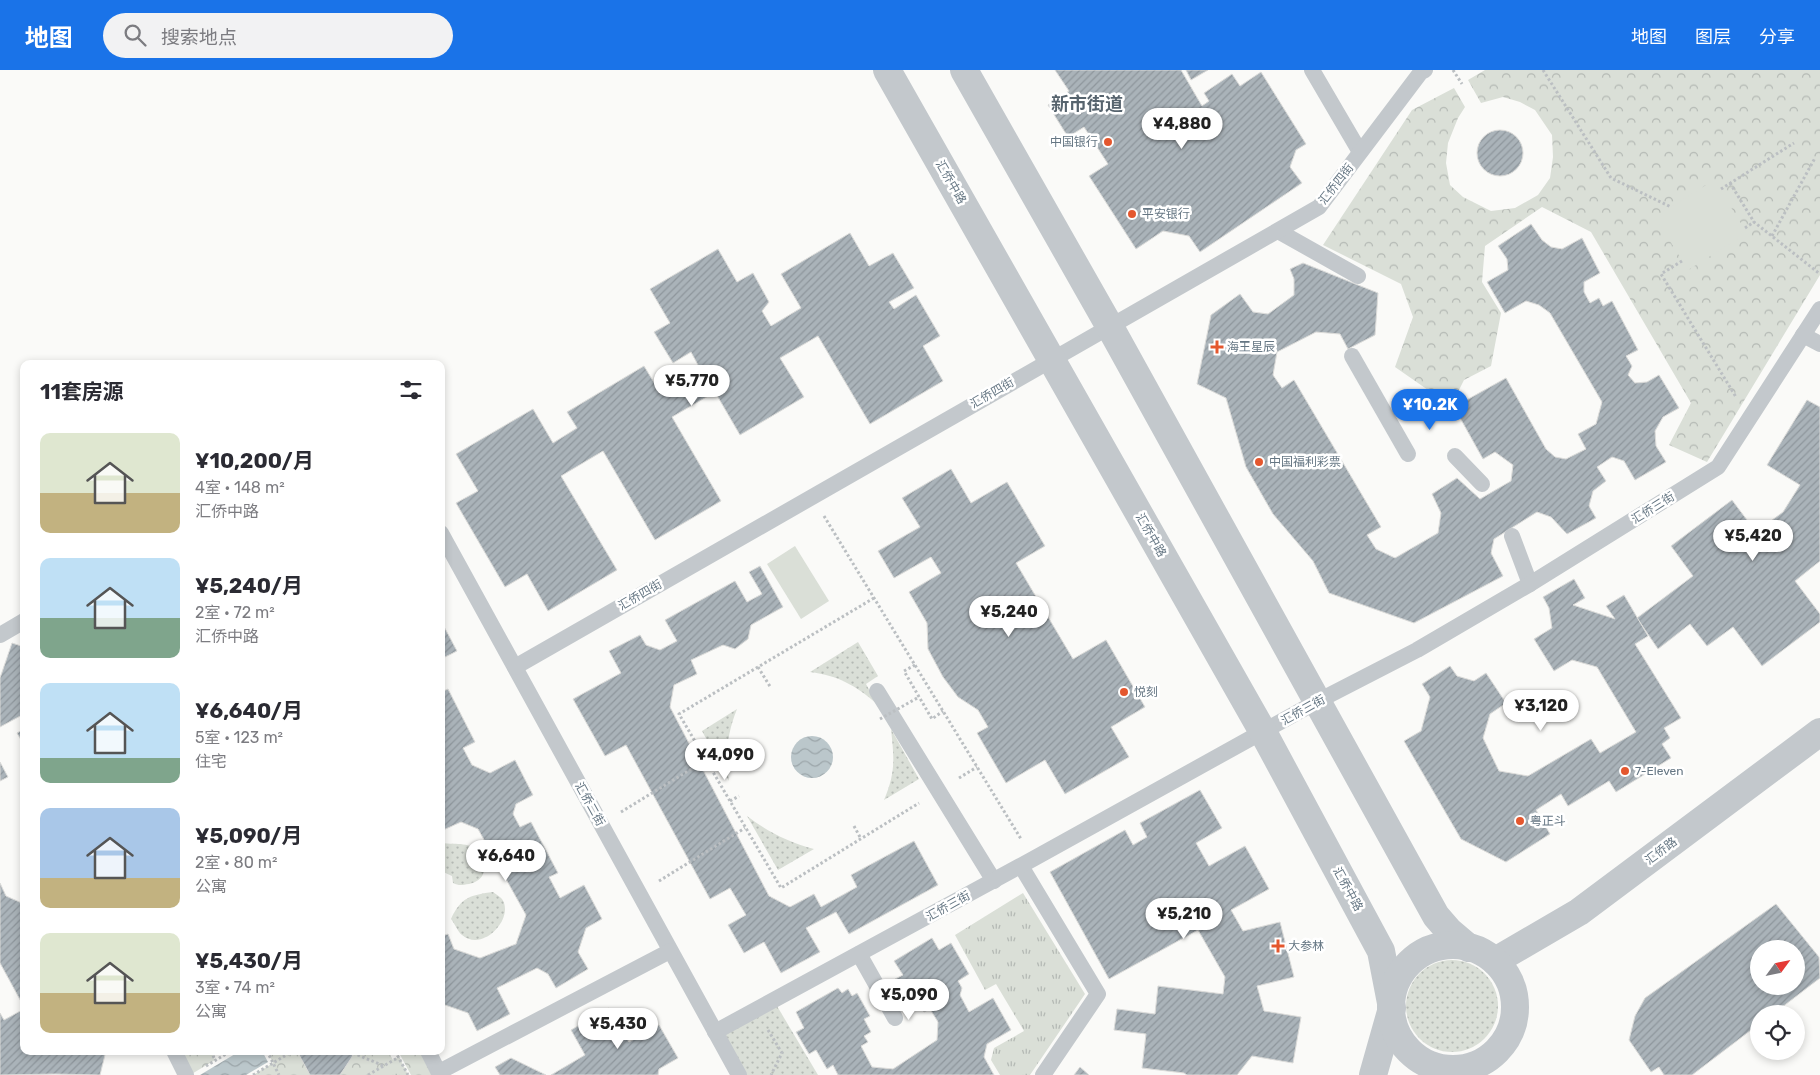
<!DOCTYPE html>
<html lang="zh">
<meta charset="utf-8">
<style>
:root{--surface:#fff;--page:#f2f2f3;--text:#2b2b33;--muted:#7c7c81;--accent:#1a73e8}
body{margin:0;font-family:Rubik,"Noto Sans SC",sans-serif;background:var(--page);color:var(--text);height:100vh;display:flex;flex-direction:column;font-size:19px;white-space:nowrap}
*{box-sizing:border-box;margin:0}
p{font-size:16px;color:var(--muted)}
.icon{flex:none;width:28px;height:28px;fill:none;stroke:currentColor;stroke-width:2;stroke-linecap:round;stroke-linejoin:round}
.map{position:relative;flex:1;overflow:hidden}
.drawer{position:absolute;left:20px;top:290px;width:425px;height:695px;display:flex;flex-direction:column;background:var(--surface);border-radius:10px;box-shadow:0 2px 8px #0003}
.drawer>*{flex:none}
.needle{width:32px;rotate:57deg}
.controls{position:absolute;left:1750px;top:870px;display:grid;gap:10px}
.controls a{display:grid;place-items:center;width:55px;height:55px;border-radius:50%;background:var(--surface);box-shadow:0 2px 8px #0003;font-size:25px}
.price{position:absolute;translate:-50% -42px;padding:0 11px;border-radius:18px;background:#fff;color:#222;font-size:16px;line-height:32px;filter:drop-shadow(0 1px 2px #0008)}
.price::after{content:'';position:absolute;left:50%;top:30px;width:15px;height:11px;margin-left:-8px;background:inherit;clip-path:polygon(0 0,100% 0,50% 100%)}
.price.selected{background:var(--accent);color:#fff}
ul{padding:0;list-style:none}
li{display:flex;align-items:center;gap:15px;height:125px;padding:0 20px}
li span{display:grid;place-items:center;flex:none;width:140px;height:100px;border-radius:10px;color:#555}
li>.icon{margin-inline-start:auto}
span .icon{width:60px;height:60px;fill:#fffc;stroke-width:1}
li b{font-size:21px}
h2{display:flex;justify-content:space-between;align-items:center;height:60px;padding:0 20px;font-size:21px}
header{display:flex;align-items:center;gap:30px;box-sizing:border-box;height:70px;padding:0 25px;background:var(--accent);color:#fff}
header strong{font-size:24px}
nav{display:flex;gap:28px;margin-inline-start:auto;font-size:18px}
.search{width:350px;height:45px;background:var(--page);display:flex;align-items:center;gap:12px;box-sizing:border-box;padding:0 18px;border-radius:28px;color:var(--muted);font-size:19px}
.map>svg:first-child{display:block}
</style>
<header>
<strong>地图</strong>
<div class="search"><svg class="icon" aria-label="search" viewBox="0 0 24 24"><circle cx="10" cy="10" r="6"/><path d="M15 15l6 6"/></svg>搜索地点</div>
<nav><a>地图</a><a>图层</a><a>分享</a></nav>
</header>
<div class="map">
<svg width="1820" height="1005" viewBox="0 0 1820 1005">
<defs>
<pattern id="grass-dots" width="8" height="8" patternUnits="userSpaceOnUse" patternTransform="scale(1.25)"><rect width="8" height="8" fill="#dadfd7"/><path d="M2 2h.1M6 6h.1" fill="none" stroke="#b4b9b4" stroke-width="1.8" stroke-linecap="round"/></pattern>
<pattern id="forest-crowns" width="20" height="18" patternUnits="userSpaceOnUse" patternTransform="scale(1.25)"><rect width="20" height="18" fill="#dadfd7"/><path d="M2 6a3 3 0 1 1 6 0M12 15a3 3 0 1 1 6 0" fill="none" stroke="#b4b9b4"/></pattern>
<pattern id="park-tufts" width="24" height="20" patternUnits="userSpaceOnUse" patternTransform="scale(1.25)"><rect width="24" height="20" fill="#dadfd7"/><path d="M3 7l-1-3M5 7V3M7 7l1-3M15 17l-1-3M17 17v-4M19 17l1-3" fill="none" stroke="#b4b9b4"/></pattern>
<pattern id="water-waves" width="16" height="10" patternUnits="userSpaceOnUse" patternTransform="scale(1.25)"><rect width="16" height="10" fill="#bbc7cb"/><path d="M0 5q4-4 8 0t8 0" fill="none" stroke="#9ca6aa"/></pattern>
<pattern id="building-hatch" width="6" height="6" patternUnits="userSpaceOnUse" patternTransform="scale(1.25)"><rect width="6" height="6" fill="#aab3b9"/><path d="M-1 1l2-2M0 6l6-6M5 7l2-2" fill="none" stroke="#8e969c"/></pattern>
</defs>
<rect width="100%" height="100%" fill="#fafaf8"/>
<g fill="url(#grass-dots)">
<path d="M858,572l20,34 -12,8 11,20c-22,-19 -38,-28 -67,-32z"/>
<path d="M737,639c-10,25 -12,46 -8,72l-27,-50z"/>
<path d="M891,659l28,50 -35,21c12,-28 10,-42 7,-71z"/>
<path d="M747,746c21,16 41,26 67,33l-36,21z"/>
<path d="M441,773c18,2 27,-2 42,11 3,15 3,26 -14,30 -7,1 -10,2 -16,-1l-1,-7 -11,-5z"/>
<path d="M493,822c3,2 7,5 9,7 13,19 -19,54 -40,36 -4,-3 -7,-11 -11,-16 10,-22 20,-24 42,-27z"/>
<circle cx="1452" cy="936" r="46"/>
<path d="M774,931l44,74h-79l-24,-43z"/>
</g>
<g fill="url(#forest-crowns)">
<path d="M1485,0h335v205l-113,187 -38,-17 22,-42 -100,-171 -49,-25 -57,39 -3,36 19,31 -10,53 -27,14 -13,26 -56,-39 18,-50 -12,-33 -78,-39 89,-135 42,-22 11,19 -7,11 -10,25 -2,20 4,22 13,12 28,14 24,-3 23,-13 12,-17 3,-21 -1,-22 -17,-25 -15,-8 -17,-5 -22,6 -13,-23z"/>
<path d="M174,981h37l4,9 -25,15z"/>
<path d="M267,981h121l5,9 6,-3 9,18h-155l20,-12z"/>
<path d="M398,981h30l12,24h-29z"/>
</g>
<g fill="url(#park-tufts)">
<path d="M1023,823l62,101 -55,81h-30l-9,-15 3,-12 30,-17 -28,-47 -11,6 -30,-55z"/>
<path d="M399,987l9,18h-40z"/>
</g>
<g fill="#dadfd7">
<path d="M1714,110l33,53 -59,37 -33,-53z"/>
<path d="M795,476l34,55 -28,18 -34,-55z"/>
</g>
<g fill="url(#water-waves)">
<circle cx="812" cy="687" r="21"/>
<path d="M240,981h22l6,11 -22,13h-46z"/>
</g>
<g fill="url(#building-hatch)" stroke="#dcdcda" fill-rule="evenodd">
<path d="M1055,0h126l21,36 7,-5 -5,-8 28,-19 8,12 21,-14 45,72 -10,6 -6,17 12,16 -102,69 -11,-16 -26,-5 -27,18 -47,-73 19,-12 -24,-37 -16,10 -20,-32 21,-14z"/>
<path d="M1186,0h22l-17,10z"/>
<circle cx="1500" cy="83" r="23"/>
<path d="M1531,154l11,16 9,7 11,2 20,-11 18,35 -16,9v10l6,11 9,-5 4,8 9,-5 26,49 -12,6 6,10 -4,9 7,8 12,-1 12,-7 20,33 -16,9 -8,14 1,15 10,16 -31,18 -11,-19 -12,-4 -15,10 9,14 -13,10 -4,15 7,12 -29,16 -16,-17 -14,-5 -43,27 -3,14 12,23 -89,47 -85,-30 -16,-32 -40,-47 -27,-47 -20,-69 -29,-14 14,-69 29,-21 13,18 15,2 26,-19v-16l-4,-10 13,-6 75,30 -3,42 -27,14 -8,-15 -24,-2 -39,20 -4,23 9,13 12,-8 87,147 -14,8 9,14 19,9 43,-25 3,-20 -9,-19 25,-16 23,21 31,-18 2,-16 -18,-13 -12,7 -29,-52 52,-29 40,71 9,8 11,2 20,-10 -8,-15 18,-10 6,-22 -52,-89 -11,-8 -13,-4 -21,12 -18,-31 21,-12 -1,-11 -9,-13z"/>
<path d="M850,163l19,33 24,-13 21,35 -25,14 5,7 22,-14 24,41 -17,10 20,35 -73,43 -52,-88 -38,22 24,39 -64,38 -25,-43 -43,25 49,84 -66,39 -52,-89 -42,25 56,94 -69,41 -21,-37 -22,13 -49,-84 22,-12 -22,-37 77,-45 20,34 24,-15 -10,-16 77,-46 14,23 40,-24 -7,-13 -18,11 -19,-31 16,-9 -20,-34 68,-40 19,33 16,-9 16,29 -7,9 9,15 30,-18 -20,-34z"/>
<path d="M1807,330l13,7v154l-25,20 25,33v8l-58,44 -29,-39 -26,19 -17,-22 -32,25 -21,-31 56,-42 -22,-30 61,-46 24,32 27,-20 17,-27 -33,-20z"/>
<path d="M951,399l20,34 36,-21 38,64 -29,17 57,96 33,-19 39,67 -34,20 18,30 -64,37 -20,-34 -39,23 -29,-50 11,-6 -10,-17 -20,-13 -15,-20 -15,-28 -1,-26 -18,-31 32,-19 -10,-16 -37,21 -16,-27 42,-24 -18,-29z"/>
<path d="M760,496l23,41 -32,18 -3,14 -13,10 -12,-4 -32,15 6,14 -23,11 -4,22 99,189 21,11 24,-13 7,13 36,-20 -6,-12 63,-34 24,44 -89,49 -13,-22 -30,16 14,24 -39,21 -17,-31 -20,11 -16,-28 18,-10 -16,-27 -20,11 -84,-154 -21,11 -32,-57 48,-26 -12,-22 31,-16 6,10 14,5 17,-9 -12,-21 70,-39 12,21 15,-8 -13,-22z"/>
<path d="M1574,509l11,19 -12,7 42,14 -9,-13 18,-11 24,41 -13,8 46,74 -17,10 6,10 -8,6 9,14 -55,34 -7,-11 -41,25 -7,-12 -25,16 14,24 -44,28 -45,-23 -57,-98 17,-10 9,-34 -8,-13 28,-18 7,10 17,5 12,-8 20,30 -16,11 -7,24 16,33 29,5 63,-37 9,14 36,-21 -39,-65 -25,-7 -18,11 -20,-32 18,-11 -3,-20 -6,-11z"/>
<path d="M441,551l16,30 -16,8z"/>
<path d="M12,573l12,4v67l-24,13v-49z"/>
<path d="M448,619l27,53 -12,6 9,17 18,8 25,-13 18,35 -17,9 -3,10 7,13 11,-5 27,51 -9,4 11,21 24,-13 18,34 -16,9 -8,24 10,17 -32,19 -8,-14 -11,-6 -40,20 13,26 -33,17 -9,-18 -23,-8 -4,2v-71l7,-2 6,15 26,9 36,-14 10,-29 -48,-86 -17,-7 -20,9v-44l3,-7 -3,-4v-84z"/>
<path d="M24,659v16l-7,-12z"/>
<path d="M0,692l8,15 -8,4z"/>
<path d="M1200,720l22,38 -26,15 13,23 36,-20 24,43 -38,21 12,21 37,-9 14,55 -37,9 7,25 37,6 -8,46 -41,-7 -15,19h-50l-3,-2 -42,-5 4,-34 -32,-4 3,-21 38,5 3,-28 65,8 2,-17 -27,-47 -89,49 -59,-107 75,-42 8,15 14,-8 -7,-14z"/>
<path d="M0,813l6,13 18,8v103l-24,-44z"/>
<path d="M1776,834l43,53 1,21 -47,36h-14v10l-67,51h-28l-5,-8 -8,5 -22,-32 6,-24 10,-18zM1759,879h37v37h-37z"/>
<path d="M932,868l7,12 12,-7 18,31 -11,7 4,7 -2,7 9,17 24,-14 18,32 -24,14 -3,13 10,18h-156l-5,-10 -6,4 -11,-19 -7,4 -13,-22 8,-4 -8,-16 42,-24 4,5 6,-4 4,7 5,-3 13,23 -6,3 7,13 -7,4 4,6 -7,4 11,21 21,2 44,-29 1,-18 -8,-13 -6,3 -12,-19 -6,3 -11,-17 8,-4 -9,-14z"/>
<path d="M609,938l20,34 30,-17 19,33 -19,11 -1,6h-107l34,-20 -14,-25z"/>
<path d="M24,939v42h82l-6,24 -45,-1 -55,1v-62l4,7z"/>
<path d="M297,981h57l-2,6 -12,18h-30z"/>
<path d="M511,988l35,17h-46l-5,-8z"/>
<path d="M1080,997l9,8h-15z"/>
</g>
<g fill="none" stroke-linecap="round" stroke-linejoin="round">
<g stroke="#bbbfc2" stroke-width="3" stroke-dasharray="2.5 2.5" stroke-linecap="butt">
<path d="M1453,0l9,14"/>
<path d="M1543,0l68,108 60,29"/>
<path d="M1730,113l24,39 66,52"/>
<path d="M1721,119l73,-46"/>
<path d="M1745,158l9,-6"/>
<path d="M1772,166l43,-78"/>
<path d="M1682,191l-21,13 75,123"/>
<path d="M824,446l197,323"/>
<path d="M874,528l-195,116 102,174 138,-85"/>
<path d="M915,595l-11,6 28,48 11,-8"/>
<path d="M758,597l13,21"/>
<path d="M959,708l18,-11"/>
<path d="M730,731l9,-5"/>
<path d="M621,742l85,-52"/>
<path d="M854,756l7,13"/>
<path d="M659,811l86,-53"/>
<path d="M768,960l14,23 -11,22"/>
<path d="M211,981l4,9"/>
<path d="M267,981l12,24"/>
<path d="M395,981l13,24"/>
<path d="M353,983l31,13"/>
<path d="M206,996l25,-15"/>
<path d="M253,1005l40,-24"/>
<path d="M368,1005l31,-18"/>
</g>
<g stroke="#c3c8cc" stroke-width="16">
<path d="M1312,0l48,82"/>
<path d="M1278,161l80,45"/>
<path d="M1803,265l17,9"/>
<path d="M1352,286l56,98"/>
<path d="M1455,386l27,28"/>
<path d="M441,463l298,542"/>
<path d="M1512,466l18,48"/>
<path d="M0,565l24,-14"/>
<path d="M515,597l804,-460 102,-135 4,-2"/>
<path d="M877,621l117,190"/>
<path d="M1021,796l77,128 -55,81"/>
<path d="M859,884l36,64"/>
<path d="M715,962l318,-173 285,-158 99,-51 113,-66 188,-117 102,-158"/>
<path d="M174,981l12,24"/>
<path d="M428,981l12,24"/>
<path d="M439,1002l231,-121"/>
</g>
<path stroke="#c3c8cc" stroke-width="28" d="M1495,891l84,-49 241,-180"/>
<g stroke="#c3c8cc" stroke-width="28">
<path d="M887,0l376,662 118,219 11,57 -19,67"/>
<path d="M964,0l146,257 326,589 13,15 20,17"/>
<circle cx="1453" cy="937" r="62"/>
</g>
<path stroke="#bbbfc2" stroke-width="3" stroke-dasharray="2.5 2.5" stroke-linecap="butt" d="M880,649l39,-22"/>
</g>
<g fill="#e4572e" stroke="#fff" stroke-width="2">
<circle cx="1108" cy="72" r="5"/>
<circle cx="1132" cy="144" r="5"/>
<path d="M1214.5 269.5h5v5h5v5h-5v5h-5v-5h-5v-5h5z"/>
<circle cx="1259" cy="392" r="5"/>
<circle cx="1124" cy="622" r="5"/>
<circle cx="1625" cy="701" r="5"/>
<circle cx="1520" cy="751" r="5"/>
<path d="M1275.5 868.5h5v5h5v5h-5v5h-5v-5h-5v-5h5z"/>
</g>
<g text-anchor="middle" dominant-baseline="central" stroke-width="5" stroke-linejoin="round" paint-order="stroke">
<g font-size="12" fill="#657683" stroke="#fff" text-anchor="start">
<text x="1098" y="72" text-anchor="end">中国银行</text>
<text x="1142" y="144">平安银行</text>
<text x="1227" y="277">海王星辰</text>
<text x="1269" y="392">中国福利彩票</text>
<text x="1134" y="622">悦刻</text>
<text x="1635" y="701">7-Eleven</text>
<text x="1530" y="751">粤正斗</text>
<text x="1288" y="876">大参林</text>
</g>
<g font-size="12" fill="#657683" stroke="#fff">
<text transform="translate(951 112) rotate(60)">汇侨中路</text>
<text transform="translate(1336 114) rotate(-52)">汇侨四街</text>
<text transform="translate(992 323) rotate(-30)">汇侨四街</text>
<text transform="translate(1653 438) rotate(-32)">汇侨三街</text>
<text transform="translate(1151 465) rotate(60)">汇侨中路</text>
<text transform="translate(640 525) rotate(-30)">汇侨四街</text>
<text transform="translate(1303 640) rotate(-29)">汇侨三街</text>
<text transform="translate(590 734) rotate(61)">汇侨二街</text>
<text transform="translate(1661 781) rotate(-37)">汇侨路</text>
<text transform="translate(1348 819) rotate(61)">汇侨中路</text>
<text transform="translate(948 836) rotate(-29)">汇侨三街</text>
</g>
<g font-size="18" font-weight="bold" fill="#57646e" stroke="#fff">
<text x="1087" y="34">新市街道</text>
</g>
</g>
</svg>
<div class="controls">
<a><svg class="needle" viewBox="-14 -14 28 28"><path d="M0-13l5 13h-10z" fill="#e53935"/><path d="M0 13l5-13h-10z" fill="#7c7c81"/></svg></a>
<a><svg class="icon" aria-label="locate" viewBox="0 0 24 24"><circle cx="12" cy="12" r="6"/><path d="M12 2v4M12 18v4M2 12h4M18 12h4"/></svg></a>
</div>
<b class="price" style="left:1182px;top:80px">¥4,880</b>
<b class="price" style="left:692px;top:337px">¥5,770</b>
<b class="price selected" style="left:1430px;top:361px">¥10.2K</b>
<b class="price" style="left:1753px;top:492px">¥5,420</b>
<b class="price" style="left:1009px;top:568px">¥5,240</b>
<b class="price" style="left:1541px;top:662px">¥3,120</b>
<b class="price" style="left:725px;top:711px">¥4,090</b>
<b class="price" style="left:506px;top:812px">¥6,640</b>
<b class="price" style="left:1184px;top:870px">¥5,210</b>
<b class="price" style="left:909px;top:951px">¥5,090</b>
<b class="price" style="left:618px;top:980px">¥5,430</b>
<section class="drawer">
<h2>11套房源<svg class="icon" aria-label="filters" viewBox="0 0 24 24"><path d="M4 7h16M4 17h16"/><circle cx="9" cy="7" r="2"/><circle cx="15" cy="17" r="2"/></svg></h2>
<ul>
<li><span style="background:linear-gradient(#dfe7d0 60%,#c2b280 0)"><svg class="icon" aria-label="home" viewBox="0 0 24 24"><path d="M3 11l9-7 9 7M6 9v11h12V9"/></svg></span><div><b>¥10,200/月</b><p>4室 · 148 m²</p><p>汇侨中路</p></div></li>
<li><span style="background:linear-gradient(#bfe0f5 60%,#7fa58c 0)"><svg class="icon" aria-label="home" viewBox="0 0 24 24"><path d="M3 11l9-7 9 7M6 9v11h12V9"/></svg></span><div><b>¥5,240/月</b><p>2室 · 72 m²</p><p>汇侨中路</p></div></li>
<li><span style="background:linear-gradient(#bfe0f5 75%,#7fa58c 0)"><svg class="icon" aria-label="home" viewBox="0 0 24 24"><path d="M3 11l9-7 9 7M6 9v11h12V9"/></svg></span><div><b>¥6,640/月</b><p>5室 · 123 m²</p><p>住宅</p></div></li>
<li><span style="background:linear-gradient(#a9c7e8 70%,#c2b280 0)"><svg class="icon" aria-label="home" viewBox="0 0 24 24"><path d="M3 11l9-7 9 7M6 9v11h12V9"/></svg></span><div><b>¥5,090/月</b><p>2室 · 80 m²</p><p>公寓</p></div></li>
<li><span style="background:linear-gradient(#dfe7d0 60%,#c2b280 0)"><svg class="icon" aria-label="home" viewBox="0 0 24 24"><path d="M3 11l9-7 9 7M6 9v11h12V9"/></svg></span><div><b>¥5,430/月</b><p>3室 · 74 m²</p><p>公寓</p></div></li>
</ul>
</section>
</div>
